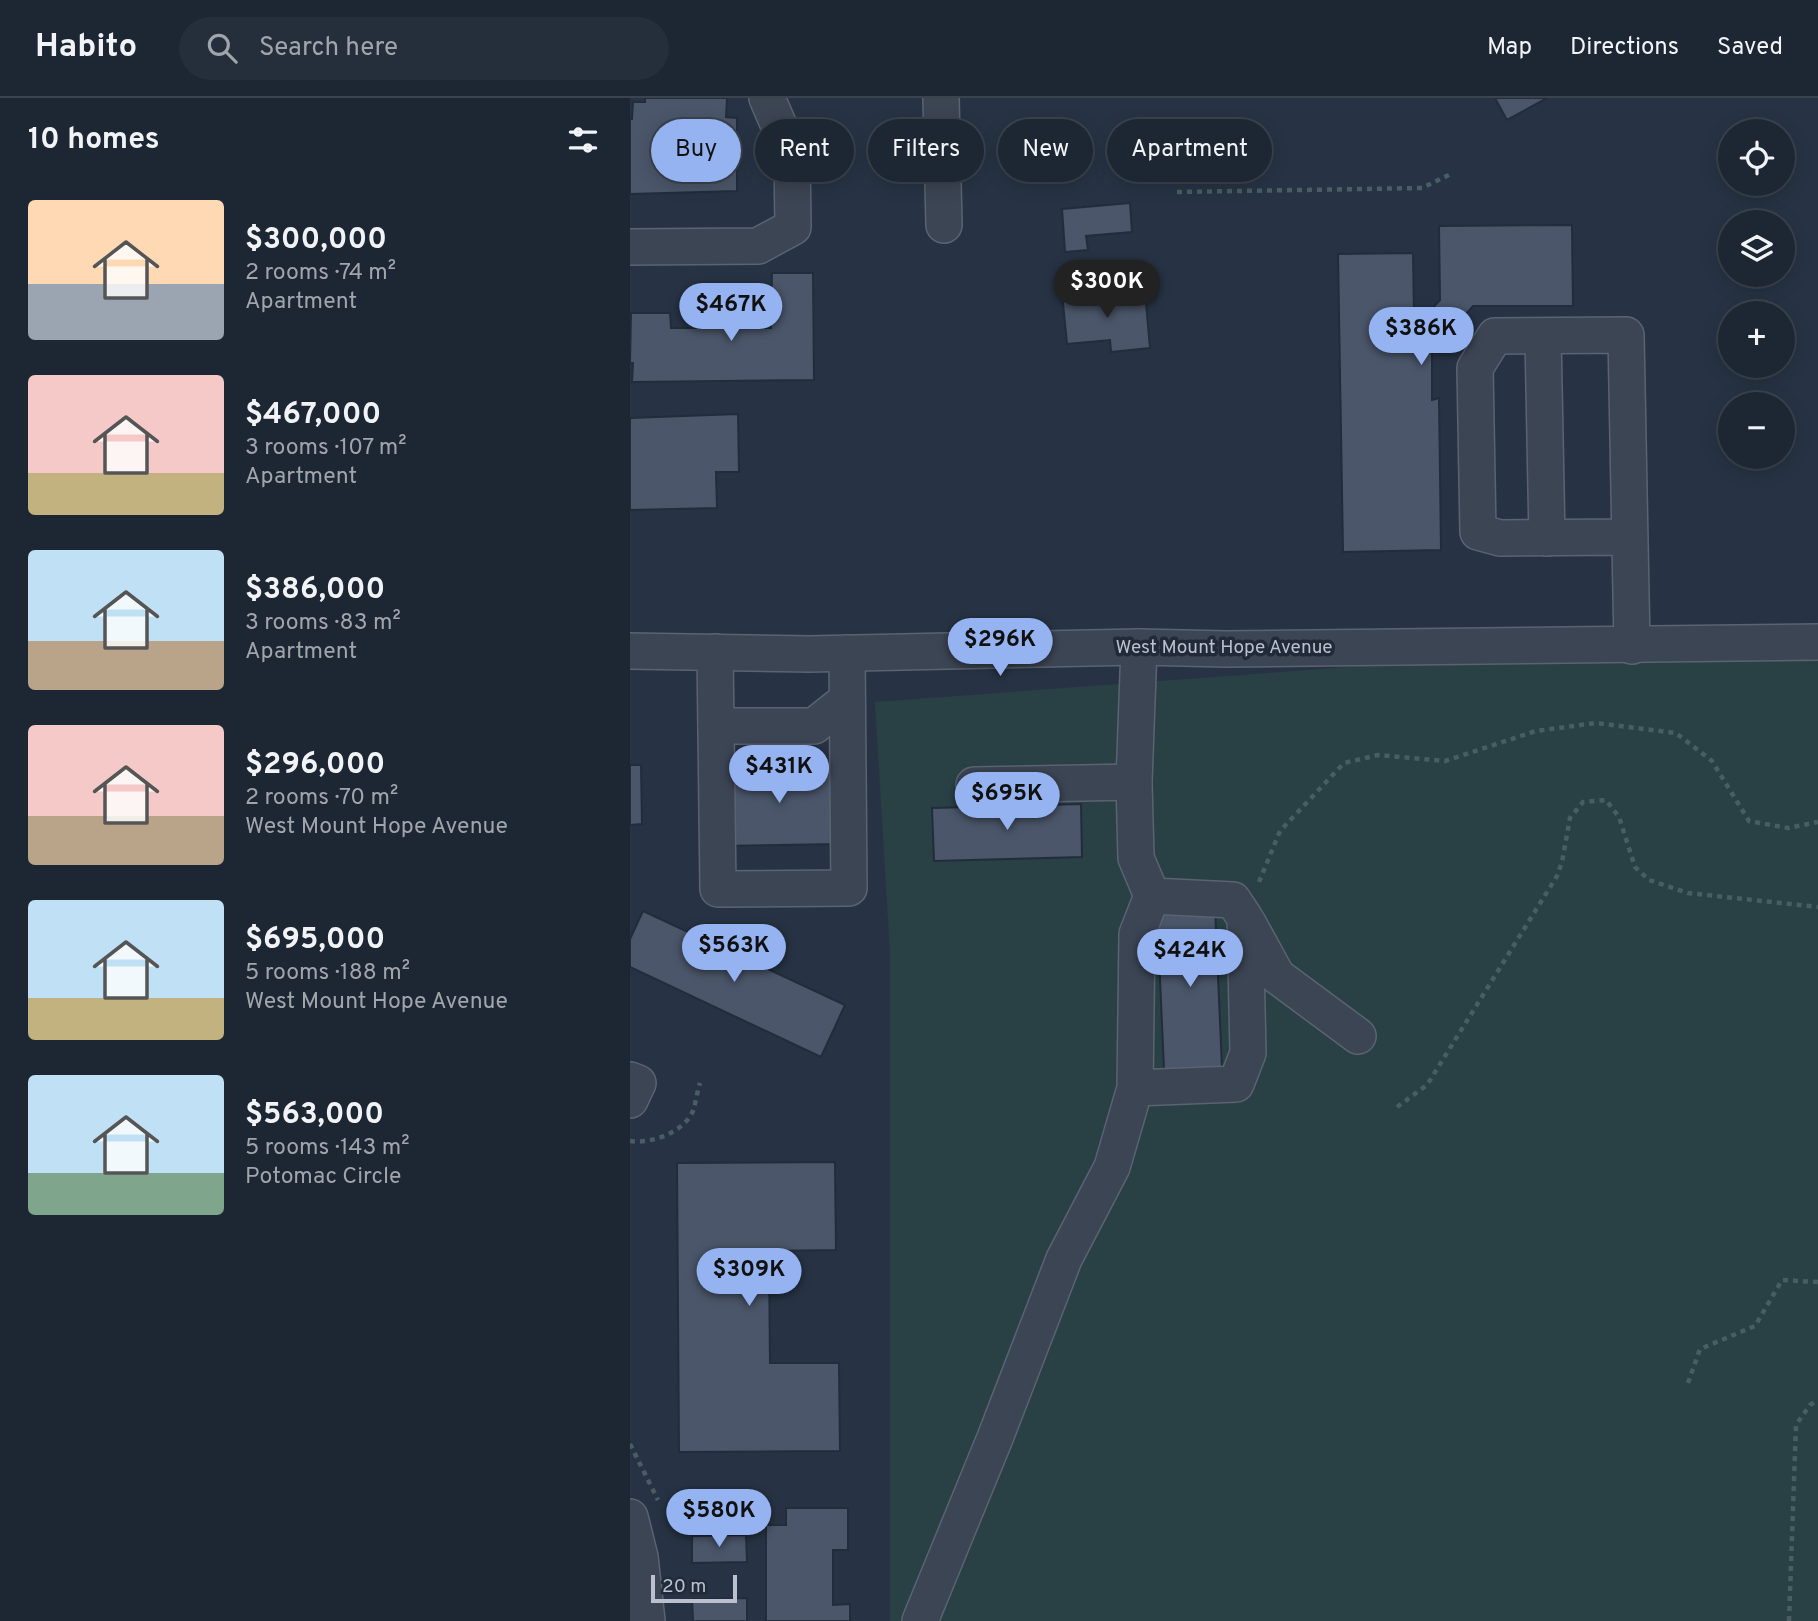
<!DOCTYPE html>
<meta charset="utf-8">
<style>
:root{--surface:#1d2633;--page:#252e3b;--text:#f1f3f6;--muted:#a0a5ac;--line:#3b434e;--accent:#95b2f1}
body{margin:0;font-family:Overpass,sans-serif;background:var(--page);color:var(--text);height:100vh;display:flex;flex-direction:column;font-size:26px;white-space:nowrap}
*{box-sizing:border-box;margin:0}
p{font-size:23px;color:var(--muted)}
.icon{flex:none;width:38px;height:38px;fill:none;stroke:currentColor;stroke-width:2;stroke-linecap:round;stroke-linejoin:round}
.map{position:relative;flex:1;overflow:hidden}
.details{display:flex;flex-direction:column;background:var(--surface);width:630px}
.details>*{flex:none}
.banner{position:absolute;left:21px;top:21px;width:665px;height:63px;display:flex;gap:14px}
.fabs{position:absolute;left:1088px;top:21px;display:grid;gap:14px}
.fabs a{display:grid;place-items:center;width:77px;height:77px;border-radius:50%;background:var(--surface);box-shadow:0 4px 18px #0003,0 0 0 2px var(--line);font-size:35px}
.scale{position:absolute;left:21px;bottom:18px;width:86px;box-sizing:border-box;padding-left:7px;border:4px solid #bac0cd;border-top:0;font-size:19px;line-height:24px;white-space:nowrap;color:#bac0cd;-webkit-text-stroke:5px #202a39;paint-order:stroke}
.price{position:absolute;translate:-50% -60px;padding:0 16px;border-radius:24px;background:var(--accent);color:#111;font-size:23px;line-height:46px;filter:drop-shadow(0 2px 4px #0008)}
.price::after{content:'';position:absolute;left:50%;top:42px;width:21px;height:16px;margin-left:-10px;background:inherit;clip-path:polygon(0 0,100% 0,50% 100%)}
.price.selected{background:#222;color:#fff}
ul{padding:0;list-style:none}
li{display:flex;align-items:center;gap:21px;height:175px;padding:0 28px}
li span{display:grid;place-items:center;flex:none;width:196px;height:140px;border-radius:7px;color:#555}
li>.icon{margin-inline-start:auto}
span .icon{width:84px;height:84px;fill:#fffc;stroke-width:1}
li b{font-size:30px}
h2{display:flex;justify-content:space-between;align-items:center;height:84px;padding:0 28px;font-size:30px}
.tag{padding:0 24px;border-radius:32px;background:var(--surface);box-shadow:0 4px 18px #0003,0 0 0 2px var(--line);font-size:24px;line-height:63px}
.tag.selected{background:var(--accent);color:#111}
header{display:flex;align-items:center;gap:42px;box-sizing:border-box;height:98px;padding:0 35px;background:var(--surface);border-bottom:2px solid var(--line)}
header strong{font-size:33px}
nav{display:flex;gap:38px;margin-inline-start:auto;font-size:24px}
.search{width:490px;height:63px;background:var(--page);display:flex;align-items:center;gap:18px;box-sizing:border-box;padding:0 24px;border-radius:38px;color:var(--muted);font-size:26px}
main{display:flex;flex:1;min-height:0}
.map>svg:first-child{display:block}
</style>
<header>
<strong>Habito</strong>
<div class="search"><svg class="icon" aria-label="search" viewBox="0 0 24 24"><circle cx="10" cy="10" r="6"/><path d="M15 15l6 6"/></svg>Search here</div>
<nav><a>Map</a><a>Directions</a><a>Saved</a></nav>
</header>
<main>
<section class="details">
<h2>10 homes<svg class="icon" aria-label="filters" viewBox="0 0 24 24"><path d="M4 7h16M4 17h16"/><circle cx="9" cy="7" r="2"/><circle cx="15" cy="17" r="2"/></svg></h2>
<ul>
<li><span style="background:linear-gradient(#ffd9b3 60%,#9aa5b1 0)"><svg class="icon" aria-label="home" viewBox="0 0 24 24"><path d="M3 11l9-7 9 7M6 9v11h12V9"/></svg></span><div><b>$300,000</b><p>2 rooms · 74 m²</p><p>Apartment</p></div></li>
<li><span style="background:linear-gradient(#f6c9c9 70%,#c2b280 0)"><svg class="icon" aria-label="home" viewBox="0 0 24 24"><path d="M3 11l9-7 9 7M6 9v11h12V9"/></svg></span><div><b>$467,000</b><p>3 rooms · 107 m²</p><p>Apartment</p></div></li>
<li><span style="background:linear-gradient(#bfe0f5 65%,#b9a48a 0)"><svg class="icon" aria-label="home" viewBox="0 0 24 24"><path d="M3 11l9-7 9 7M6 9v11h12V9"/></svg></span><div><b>$386,000</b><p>3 rooms · 83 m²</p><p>Apartment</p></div></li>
<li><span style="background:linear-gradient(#f6c9c9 65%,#b9a48a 0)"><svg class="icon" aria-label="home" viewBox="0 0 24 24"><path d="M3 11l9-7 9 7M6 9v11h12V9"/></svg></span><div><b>$296,000</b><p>2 rooms · 70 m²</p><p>West Mount Hope Avenue</p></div></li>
<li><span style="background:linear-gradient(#bfe0f5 70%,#c2b280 0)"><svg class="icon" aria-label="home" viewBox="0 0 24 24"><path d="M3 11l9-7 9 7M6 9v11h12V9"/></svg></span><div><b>$695,000</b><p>5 rooms · 188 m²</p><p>West Mount Hope Avenue</p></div></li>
<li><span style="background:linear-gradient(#bfe0f5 70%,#7fa58c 0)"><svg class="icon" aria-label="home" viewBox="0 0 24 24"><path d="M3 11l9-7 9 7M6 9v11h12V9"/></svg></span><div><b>$563,000</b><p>5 rooms · 143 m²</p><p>Potomac Circle</p></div></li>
</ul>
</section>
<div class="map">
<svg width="1188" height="1523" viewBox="0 0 1188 1523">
<rect width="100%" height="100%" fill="#273344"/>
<path fill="#294145" d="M1188,544v979h-928v-668l-15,-251 757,-56z"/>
<g fill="#4b566a" stroke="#222c3b" stroke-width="2">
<path d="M15,0h82l-1,19 11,1v73l-107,3v-75h2l1,-17h12z"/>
<path d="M865,0h52l-40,22z"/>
<path d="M500,105l2,29 -46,4 2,14 -23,2 -3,-43z"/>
<path d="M942,127l1,81h-100l-15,17 6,5 -12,14 -7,-5 -5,5 -8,1v57l7,-2 2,152 -98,2 -5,-298 75,-1 1,61h13l13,-14 -1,-74z"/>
<path d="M142,175h41l1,107 -182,2 1,-19h-3l1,-50h39l1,15h100z"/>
<path d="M457,192l1,8 57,-6 5,56 -39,4 -1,-12 -43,4 -5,-51z"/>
<path d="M108,316l1,58h-23l1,36 -87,2v-92z"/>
<path d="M208,666l2,80 -120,2 -2,-80z"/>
<path d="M0,667h11l1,59 -12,1z"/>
<path d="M451,706l1,53 -148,4 -2,-53z"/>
<path d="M585,809l7,161 -58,2 -7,-160z"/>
<path d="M13,813l202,94 -24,52 -191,-90v-28z"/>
<path d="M205,1064l1,88 -67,1 1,112h69l1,88 -161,1 -2,-289z"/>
<path d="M156,1410h62v42h-15v55l17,-1v17h-84v-96h20z"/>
<path d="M116,1437l1,27 -55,1v-27z"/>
<path d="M117,1500v23h-54l-1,-22z"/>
</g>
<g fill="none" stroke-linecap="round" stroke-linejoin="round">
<g stroke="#5b6371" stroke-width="38">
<g id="minor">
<path d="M311,0l3,127"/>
<path d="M0,149l128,-1 35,-19 -1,-71 -25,-58"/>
<path d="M913,238l4,202"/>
<path d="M1000,439l-130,1 -22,-6 -3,-164 20,-32 131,-1 6,311"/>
<path d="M509,549l-5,135 2,76 16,38"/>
<path d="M0,553l180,3 329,-7 87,2 592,-7"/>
<path d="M85,554l3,237 131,-1 -2,-235"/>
<path d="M86,628h98l33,-26"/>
<path d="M344,687l160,-3"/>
<path d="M618,825l29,53 81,60"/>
<path d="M0,982l8,3 -8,17"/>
<path d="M0,1419l10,40 7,64"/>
<path d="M290,1523l75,-183 69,-179 48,-92 23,-79 2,-154 15,-38 81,4 12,18 3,135 -12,31 -101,4"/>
</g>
</g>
<g stroke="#485e61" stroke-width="4.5" stroke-dasharray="5 5" stroke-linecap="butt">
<path d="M547,94l245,-4 31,-15"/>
<path d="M629,784l21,-51 64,-68 34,-8 67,6 91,-30 60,-8 80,10 36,28 37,60 39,7 30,-6"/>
<path d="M767,1009l30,-22 130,-209 5,-14 8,-44 13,-16 23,-2 13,17 16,50 14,13 39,13 130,14"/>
<path d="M0,1043c22,3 54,-9 63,-30 3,-9 4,-19 7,-28"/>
<path d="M1058,1285l12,-34 55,-23 27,-46 36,2"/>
<path d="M0,1346l28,56"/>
<path d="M1159,1523l7,-196 14,-20 8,-5"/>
</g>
<use href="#minor" stroke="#3c4554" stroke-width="35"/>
</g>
<g text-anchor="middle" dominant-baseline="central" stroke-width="7" stroke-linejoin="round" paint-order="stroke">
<g font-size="19" fill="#bac0cd" stroke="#202a39">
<text x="594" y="550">West Mount Hope Avenue</text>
</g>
</g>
</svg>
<div class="fabs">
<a><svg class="icon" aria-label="locate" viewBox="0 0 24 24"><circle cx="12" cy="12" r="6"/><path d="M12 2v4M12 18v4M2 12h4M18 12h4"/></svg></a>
<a><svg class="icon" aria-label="layers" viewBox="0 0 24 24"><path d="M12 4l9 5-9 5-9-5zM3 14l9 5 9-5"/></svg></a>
<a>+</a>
<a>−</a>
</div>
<div class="scale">20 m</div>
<b class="price selected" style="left:477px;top:222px">$300K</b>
<b class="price" style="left:101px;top:245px">$467K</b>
<b class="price" style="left:791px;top:269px">$386K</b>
<b class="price" style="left:370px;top:580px">$296K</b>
<b class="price" style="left:149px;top:707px">$431K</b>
<b class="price" style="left:377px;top:734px">$695K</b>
<b class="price" style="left:104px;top:886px">$563K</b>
<b class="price" style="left:560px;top:891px">$424K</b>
<b class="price" style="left:119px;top:1210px">$309K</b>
<b class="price" style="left:89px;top:1451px">$580K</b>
<div class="banner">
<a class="tag selected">Buy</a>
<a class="tag">Rent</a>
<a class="tag">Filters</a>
<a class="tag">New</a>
<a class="tag">Apartment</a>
</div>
</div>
</main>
